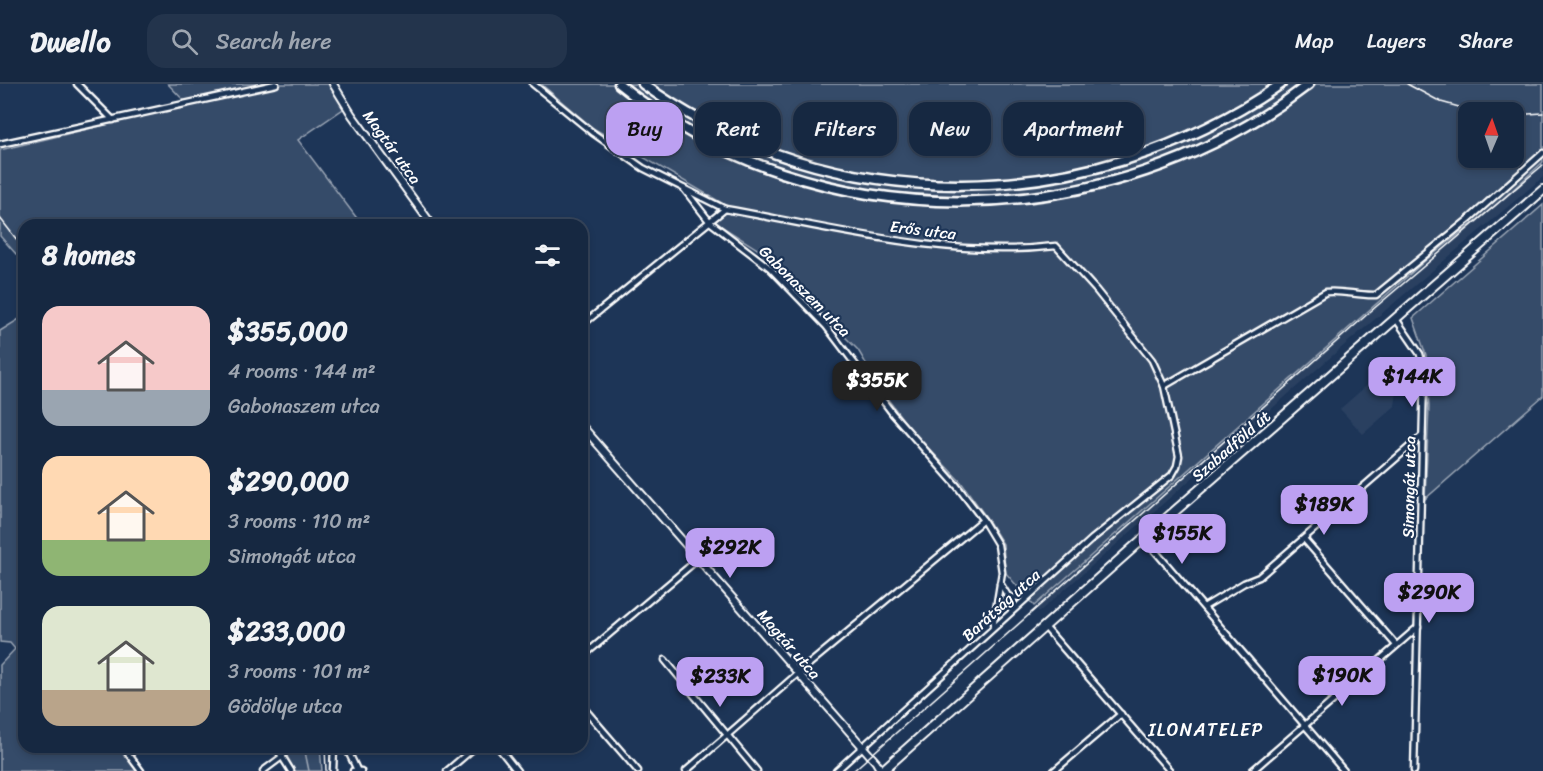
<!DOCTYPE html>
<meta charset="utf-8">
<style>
:root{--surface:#162841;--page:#23344c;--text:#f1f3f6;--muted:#9ea6b1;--line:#35445a;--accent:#bca0f2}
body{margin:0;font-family:Sriracha,sans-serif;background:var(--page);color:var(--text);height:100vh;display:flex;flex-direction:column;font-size:22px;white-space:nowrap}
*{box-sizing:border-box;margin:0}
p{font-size:20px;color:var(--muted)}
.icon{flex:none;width:33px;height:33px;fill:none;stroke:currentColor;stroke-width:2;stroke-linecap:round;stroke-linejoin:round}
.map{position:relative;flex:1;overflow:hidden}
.side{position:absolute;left:18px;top:135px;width:570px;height:534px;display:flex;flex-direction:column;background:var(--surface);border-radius:18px;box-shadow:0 3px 9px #0003,0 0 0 2px var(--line)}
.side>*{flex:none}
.banner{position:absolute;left:606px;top:18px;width:570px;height:54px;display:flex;gap:12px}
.needle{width:39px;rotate:2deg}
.buttons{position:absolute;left:1458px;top:18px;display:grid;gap:12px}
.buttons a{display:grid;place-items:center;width:66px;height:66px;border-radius:12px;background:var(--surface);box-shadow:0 3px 9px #0003,0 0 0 2px var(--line);font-size:30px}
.price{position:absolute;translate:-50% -51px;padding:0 14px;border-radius:12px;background:var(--accent);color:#111;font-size:20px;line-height:39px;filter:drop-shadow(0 2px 3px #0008)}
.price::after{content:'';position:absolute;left:50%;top:36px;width:18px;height:14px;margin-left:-9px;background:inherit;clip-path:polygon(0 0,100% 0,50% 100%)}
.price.current{background:#222;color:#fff}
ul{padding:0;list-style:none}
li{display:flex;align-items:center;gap:18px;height:150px;padding:0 24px}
li span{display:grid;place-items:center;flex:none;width:168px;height:120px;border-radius:18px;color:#555}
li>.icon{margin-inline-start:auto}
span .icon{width:72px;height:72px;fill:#fffc;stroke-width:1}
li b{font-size:26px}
h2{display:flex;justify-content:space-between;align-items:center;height:72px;padding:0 24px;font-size:26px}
.pill{padding:0 21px;border-radius:18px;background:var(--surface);box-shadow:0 3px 9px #0003,0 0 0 2px var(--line);font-size:21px;line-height:54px}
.pill.current{background:var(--accent);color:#111}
header{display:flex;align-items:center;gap:36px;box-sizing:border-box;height:84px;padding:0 30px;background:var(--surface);border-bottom:2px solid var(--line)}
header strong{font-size:28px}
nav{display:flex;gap:33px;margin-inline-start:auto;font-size:21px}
.search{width:420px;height:54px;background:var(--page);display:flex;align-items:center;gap:15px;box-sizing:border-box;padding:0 21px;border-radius:18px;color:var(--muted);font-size:22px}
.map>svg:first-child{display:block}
</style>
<header>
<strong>Dwello</strong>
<div class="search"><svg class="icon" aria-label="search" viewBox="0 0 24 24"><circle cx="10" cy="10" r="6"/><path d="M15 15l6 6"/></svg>Search here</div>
<nav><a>Map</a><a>Layers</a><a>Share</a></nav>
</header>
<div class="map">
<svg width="1543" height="687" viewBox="0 0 1543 687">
<rect width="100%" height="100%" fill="#1d3557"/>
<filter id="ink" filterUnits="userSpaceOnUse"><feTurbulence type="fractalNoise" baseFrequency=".0167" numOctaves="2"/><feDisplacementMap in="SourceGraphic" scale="12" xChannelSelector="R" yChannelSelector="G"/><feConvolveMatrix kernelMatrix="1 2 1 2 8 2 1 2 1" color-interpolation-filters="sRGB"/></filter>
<g filter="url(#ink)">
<g fill="#2a4161">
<path d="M1543,78v15l-195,165 -309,270 -5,-6 87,-78 305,-268 69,-54z"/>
<path d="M1380,290l17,18 -2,14 -32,28 -23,-25z"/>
</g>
<g fill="#364b69" stroke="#9aa5b4" stroke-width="1.5" fill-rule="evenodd">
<path d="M168,0h162l16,23 -48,33 64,85h-338v38l-24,-27v-86l188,-45z"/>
<path d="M541,0h1002v78l-48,44 -69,54 -392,346 -29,-34 -2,-28 -17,-27 -25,-35 -51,-53 -26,-35 -26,-44 -99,-100 -49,-31 12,-16 -129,-75zM1468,28h46v46h-46z"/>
<path d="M1543,121v191l-118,103 4,-92 -3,-52 -13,-37z"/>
<path d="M24,232v431h100l18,24h-142v-106l15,-16 -5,-6 -10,-1v-311z"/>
<path d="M282,663h38l2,24h-27z"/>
</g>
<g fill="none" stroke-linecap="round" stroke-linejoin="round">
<path stroke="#a0aab8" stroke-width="1.5" d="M304,663l5,24"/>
<g stroke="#fff" stroke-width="9">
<g id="minor">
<path d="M77,0l36,36"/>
<path d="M533,0l60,49 50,35 82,41"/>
<path d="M0,60l276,-60"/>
<path d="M684,105l26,33 60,46 56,58 67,88 64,72 26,34 15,25 4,27 -9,55"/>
<path d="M1396,235l24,35 4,19 -10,398"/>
<path d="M582,241l143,-116c108,19 221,50 331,37l40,44 56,70 12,26 15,70 -2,10 -5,9 -80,64 -256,232"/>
<path d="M1164,302l162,-94c17,-2 32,4 50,3l93,-76 74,-66"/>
<path d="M1144,454l200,233"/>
<path d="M1304,455l92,106"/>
<path d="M1000,499l8,13 6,2 17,-5"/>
<path d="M1204,523l40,-24 15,-6 163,-141"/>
<path d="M1044,542l126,145"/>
<path d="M582,573l115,-97"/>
<path d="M665,576l92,111"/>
<path d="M582,622l56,65"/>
<path d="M123,663l18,24"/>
<path d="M276,663l15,24"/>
<path d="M346,663l11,23"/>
<path d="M498,663l19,24"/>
<path d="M263,687l20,-15"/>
<path d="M333,687l1,-24"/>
<path d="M353,687h8"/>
<path d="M447,687l28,-24"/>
<path d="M686,687l117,-102 180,-149"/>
<path d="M1054,687l67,-57"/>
<path d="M1252,687l166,-144"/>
</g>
</g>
<g stroke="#fff" stroke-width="10">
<g id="tertiary">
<path d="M333,0l19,31 80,110"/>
<path d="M582,342l294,336 5,9"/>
</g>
</g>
<g stroke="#fff" stroke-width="12">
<path id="primary" d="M882,687l262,-233 399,-348"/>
</g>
<g stroke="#fff" stroke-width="13">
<g id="trunk">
<path d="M619,0c197,160 493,153 690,0"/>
<path d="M643,0c189,137 448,132 638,0"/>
</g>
</g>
<use href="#minor" stroke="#1d3557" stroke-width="4.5"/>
<use href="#tertiary" stroke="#1d3557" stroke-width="6"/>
<use href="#primary" stroke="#1d3557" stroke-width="8"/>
<use href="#trunk" stroke="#1d3557" stroke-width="8"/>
<g stroke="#fff" stroke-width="1.5">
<path d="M1407,0l34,18 36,10"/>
<path d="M1514,31l29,-2"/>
<path d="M0,134l24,31"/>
<path d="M325,663l1,24"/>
<path d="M853,687l518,-460 172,-146"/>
</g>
</g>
</g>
<g text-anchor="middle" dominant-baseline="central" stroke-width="4.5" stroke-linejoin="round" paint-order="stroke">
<g font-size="16" fill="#fff" stroke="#1d3557">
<text transform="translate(392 63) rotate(54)">Magtár utca</text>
<text transform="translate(923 146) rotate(7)">Erős utca</text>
<text transform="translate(805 207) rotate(45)">Gabonaszem utca</text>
<text transform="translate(1231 362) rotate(-41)">Szabadföld út</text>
<text transform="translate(1409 403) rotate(-89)">Simongát utca</text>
<text transform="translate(1001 521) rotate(-42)">Barátság utca</text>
<text transform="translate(789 560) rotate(49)">Magtár utca</text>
</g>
<g font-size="18" letter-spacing="1.5" fill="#fff" stroke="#1d3557">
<text x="1206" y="646">ILONATELEP</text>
</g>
</g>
</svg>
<div class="buttons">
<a><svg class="needle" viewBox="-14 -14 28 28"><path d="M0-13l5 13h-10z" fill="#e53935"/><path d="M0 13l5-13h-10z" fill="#9ea6b1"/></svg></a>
</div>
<b class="price" style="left:1412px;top:324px">$144K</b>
<b class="price current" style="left:877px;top:328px">$355K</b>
<b class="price" style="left:1324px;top:452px">$189K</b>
<b class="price" style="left:1182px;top:481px">$155K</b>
<b class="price" style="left:730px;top:495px">$292K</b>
<b class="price" style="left:1429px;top:540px">$290K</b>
<b class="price" style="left:1342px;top:623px">$190K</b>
<b class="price" style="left:720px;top:624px">$233K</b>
<div class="banner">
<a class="pill current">Buy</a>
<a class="pill">Rent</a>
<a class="pill">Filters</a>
<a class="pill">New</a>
<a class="pill">Apartment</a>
</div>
<section class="side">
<h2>8 homes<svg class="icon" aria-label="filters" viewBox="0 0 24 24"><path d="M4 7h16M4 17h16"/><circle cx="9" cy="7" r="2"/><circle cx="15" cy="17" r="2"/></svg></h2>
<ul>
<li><span style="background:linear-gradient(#f6c9c9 70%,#9aa5b1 0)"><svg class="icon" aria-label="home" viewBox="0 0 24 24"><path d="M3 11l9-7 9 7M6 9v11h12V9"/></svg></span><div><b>$355,000</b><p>4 rooms · 144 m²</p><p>Gabonaszem utca</p></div></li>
<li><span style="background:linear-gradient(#ffd9b3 70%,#8fb573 0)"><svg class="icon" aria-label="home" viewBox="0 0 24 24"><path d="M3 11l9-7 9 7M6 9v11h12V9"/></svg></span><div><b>$290,000</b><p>3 rooms · 110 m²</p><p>Simongát utca</p></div></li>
<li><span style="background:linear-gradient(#dfe7d0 70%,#b9a48a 0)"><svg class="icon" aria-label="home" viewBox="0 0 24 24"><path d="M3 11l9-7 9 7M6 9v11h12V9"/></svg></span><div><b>$233,000</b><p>3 rooms · 101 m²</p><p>Gödölye utca</p></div></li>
</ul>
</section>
</div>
